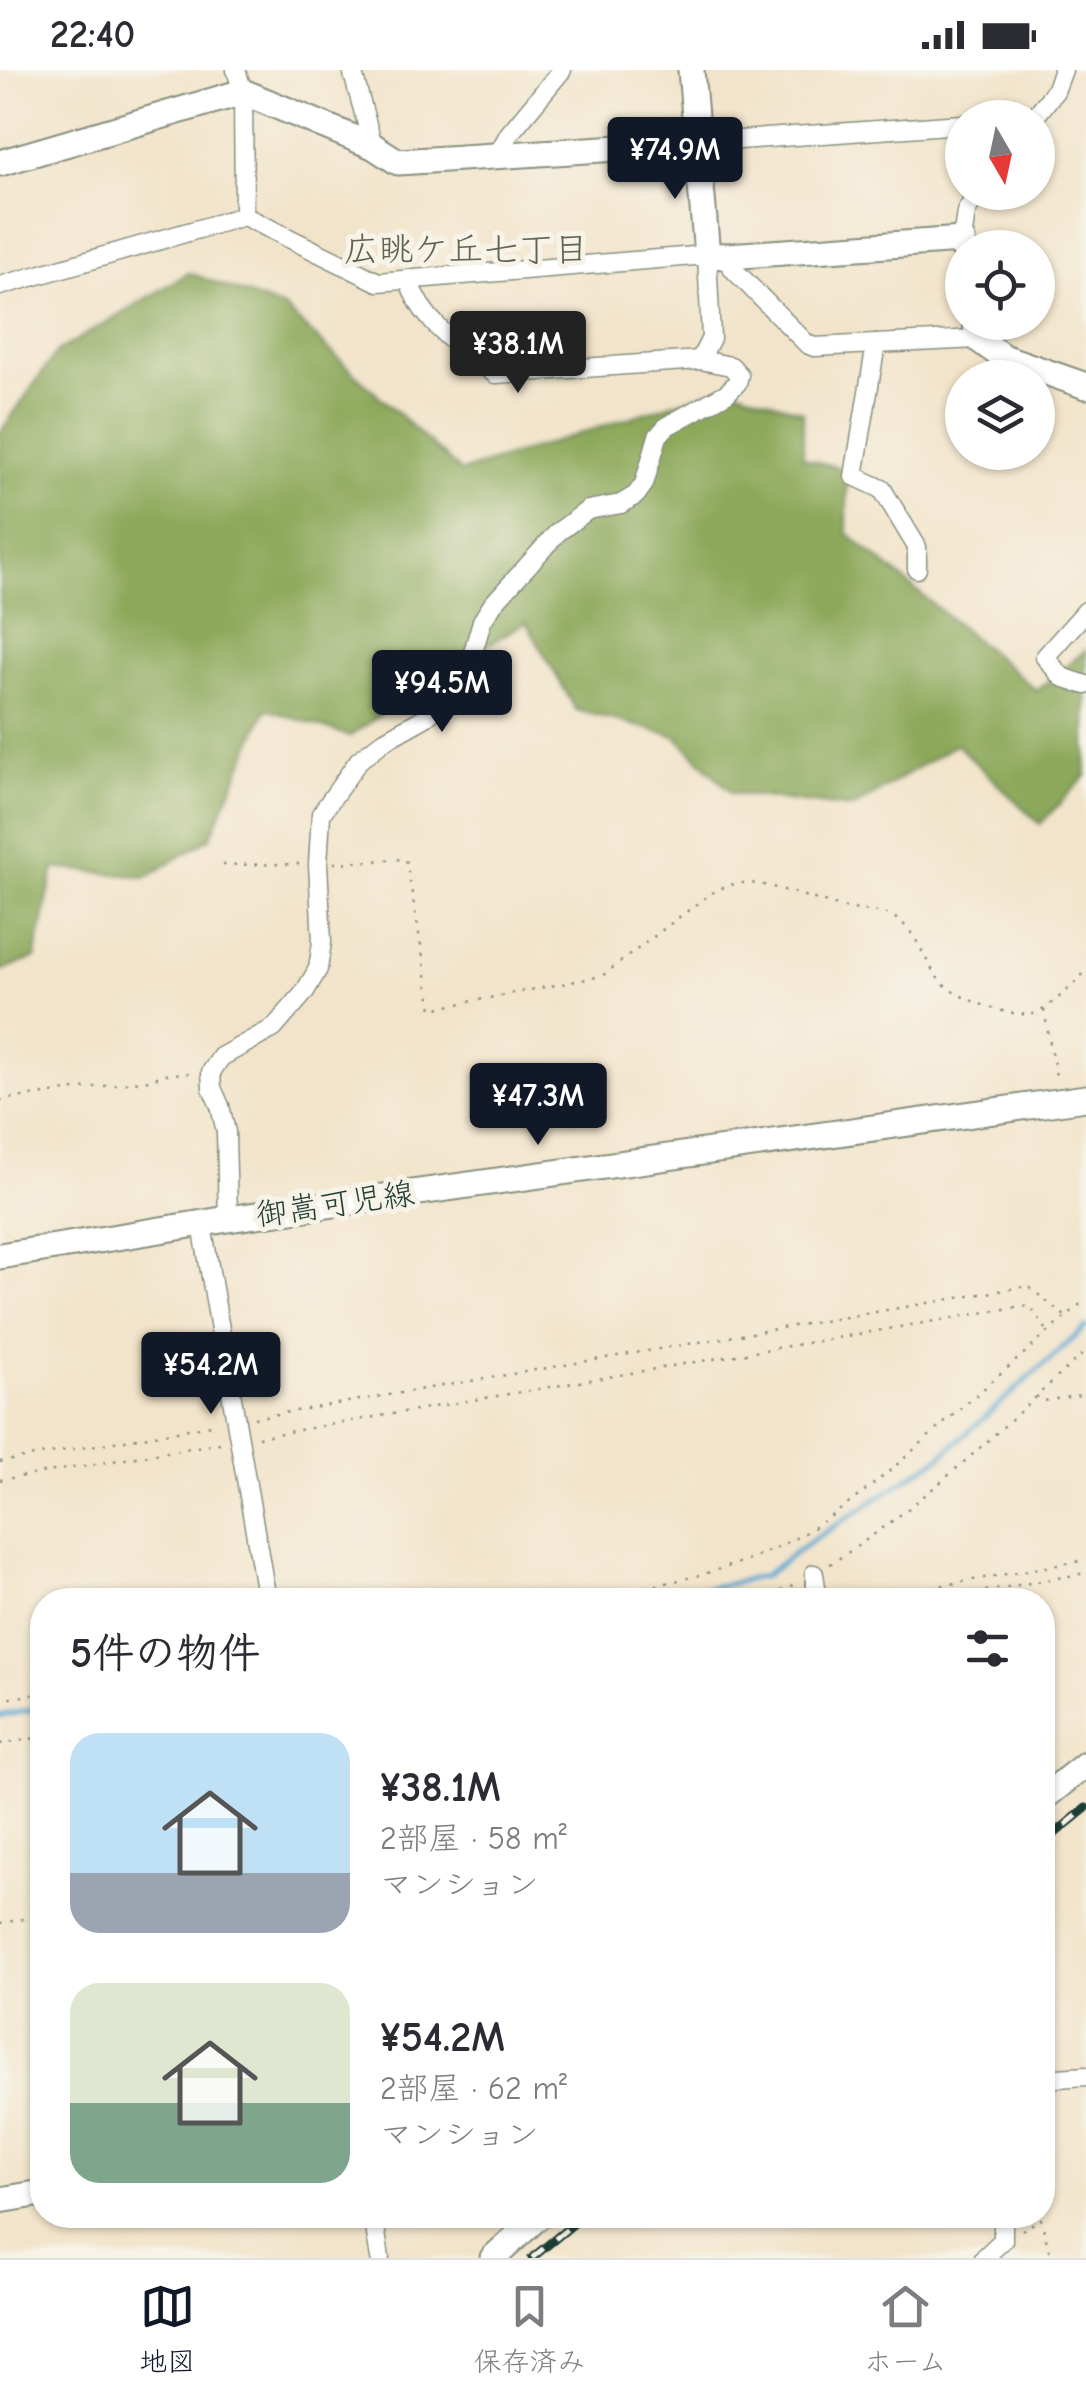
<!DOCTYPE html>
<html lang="ja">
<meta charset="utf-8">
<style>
:root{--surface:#fff;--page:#f7f7f7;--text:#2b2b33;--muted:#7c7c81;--line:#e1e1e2;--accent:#111827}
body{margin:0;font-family:"Comic Neue","Klee One",sans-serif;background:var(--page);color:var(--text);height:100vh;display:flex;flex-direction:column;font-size:38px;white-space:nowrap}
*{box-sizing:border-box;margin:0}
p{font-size:32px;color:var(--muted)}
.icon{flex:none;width:55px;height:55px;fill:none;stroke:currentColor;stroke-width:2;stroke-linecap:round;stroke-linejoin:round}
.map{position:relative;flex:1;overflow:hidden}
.sheet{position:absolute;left:30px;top:1518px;width:1025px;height:640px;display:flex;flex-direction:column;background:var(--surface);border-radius:40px;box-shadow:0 2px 8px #0004}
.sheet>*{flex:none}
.needle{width:65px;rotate:171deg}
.fabs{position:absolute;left:945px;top:30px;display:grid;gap:20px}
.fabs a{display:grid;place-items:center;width:110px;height:110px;border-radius:50%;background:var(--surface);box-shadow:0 2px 8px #0004;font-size:50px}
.price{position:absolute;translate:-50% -85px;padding:0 22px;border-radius:10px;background:var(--accent);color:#fff;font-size:32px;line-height:65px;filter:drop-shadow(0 2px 5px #0008)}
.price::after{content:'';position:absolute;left:50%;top:60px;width:30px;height:22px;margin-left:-15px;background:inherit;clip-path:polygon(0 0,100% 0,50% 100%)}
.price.on{background:#222;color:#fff}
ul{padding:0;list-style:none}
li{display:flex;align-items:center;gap:30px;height:250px;padding:0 40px}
li span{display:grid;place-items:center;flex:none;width:280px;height:200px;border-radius:30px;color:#555}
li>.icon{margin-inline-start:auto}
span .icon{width:120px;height:120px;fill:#fffc;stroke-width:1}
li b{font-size:42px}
h2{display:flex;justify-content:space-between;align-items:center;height:120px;padding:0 40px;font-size:42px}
.status{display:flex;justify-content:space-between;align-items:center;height:70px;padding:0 50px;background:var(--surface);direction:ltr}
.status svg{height:28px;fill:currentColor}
.dock{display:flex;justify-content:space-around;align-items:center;height:140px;border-top:2px solid var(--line);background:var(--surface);font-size:28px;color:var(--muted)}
.dock a{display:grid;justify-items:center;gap:5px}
.dock .on{color:var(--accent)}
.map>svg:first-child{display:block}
</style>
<div class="status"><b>22:40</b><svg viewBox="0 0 49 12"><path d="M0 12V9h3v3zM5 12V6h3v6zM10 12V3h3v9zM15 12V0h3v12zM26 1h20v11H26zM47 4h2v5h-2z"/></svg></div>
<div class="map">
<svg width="1086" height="2188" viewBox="0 0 1086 2188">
<rect width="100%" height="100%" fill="#f7f3e8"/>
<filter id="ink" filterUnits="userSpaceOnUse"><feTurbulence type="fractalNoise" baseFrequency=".01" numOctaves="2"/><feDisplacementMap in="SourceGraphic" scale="20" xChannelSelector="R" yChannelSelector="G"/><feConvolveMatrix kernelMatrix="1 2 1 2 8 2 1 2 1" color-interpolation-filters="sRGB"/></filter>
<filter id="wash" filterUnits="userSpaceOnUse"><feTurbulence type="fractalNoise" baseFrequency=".0048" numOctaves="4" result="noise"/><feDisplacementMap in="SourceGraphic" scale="40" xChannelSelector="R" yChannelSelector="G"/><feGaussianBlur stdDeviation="2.25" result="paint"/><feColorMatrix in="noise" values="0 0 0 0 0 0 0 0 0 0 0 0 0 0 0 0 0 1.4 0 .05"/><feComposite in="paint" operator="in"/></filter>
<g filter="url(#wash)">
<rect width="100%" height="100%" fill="#f2e4ca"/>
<path fill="#8ca85a" stroke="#567247" stroke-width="2.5" d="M189,203l95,35 177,164 267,-86 75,26v46l44,12v63l190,158 49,-41v126l-46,48 -84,-80 -104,64 -120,-15 -56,-57 -100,-26 -50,-88 -85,50 -91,64 -84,-27 -56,129 -63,39 -93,-9 -19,90 -35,13v-538l57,-81z"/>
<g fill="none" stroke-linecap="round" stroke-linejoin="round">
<g stroke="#57a8d2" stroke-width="5">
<path d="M652,1530l112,-24 43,-32 132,-86 147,-131"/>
<path d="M0,1646l42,-8"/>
</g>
</g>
</g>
<g filter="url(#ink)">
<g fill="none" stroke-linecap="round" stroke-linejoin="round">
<g stroke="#88907f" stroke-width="21">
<g id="street">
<path d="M236,0l7,22 1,124"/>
<path d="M352,0l21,76"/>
<path d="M1034,48l21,-27 8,-21"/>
<path d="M697,73l265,-19"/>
<path d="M498,84l11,-20 53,-64"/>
<path d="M962,170l4,-28 12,-20"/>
<path d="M726,186l7,13 74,75 7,3 164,-8"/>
<path d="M0,216l244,-70 134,66 329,-27 4,83 -11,22"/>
<path d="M876,274l-22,132 28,13 35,58v22"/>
<path d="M1086,541l-41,46 17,20 24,8"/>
<path d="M228,1149l-2,-87 -6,-26 -8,-18 -1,-16 10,-15 53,-29 30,-35 14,-24 4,-27 -4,-78 3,-50 38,-54 26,-20 41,-23 26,-23 20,-38 10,-35 11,-17 65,-72 30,-22 33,-6 15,-9 8,-11 14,-48 9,-10 60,-33 10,-10 2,-8 -8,-9 -31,-6 -205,14c-34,-26 -74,-52 -87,-95"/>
<path d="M202,1155l65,375"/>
<path d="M814,1504l4,26"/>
<path d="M1042,2009l44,-3"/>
<path d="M373,2145l7,43"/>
<path d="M984,2188l19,-18v-25"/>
</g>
</g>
<g stroke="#88907f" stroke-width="29">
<g id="secondary">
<path d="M691,0l16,185 19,1 236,-16 1,8"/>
<path d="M0,93l243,-71 130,54 25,16 299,-19"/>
<path d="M976,252l2,17 25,18 83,29"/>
<path d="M0,1186l228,-37 858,-121"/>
<path d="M1042,1729l44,-35"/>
<path d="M0,2130l42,-7"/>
<path d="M493,2188l47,-43"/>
</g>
</g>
<g stroke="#88907f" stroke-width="2.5" stroke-dasharray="2.5 8" stroke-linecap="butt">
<path d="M334,793l72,-4 26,150 170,-33 105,-80c13,-8 26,-14 43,-13 29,3 66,18 96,25 14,3 33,2 45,8 27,12 32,46 50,66 14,16 71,36 92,32 14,-3 43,-32 53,-43"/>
<path d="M223,795l78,-1"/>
<path d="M1044,940l13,71"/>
<path d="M0,1030l149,-20 17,-6 30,-1"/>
<path d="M1036,1326l8,5 42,-7"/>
<path d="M254,1348l774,-132 38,31"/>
<path d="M258,1367l764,-131 9,1 17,25"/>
<path d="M0,1392l217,-38"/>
<path d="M0,1410l220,-37"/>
<path d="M830,1494c92,-57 175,-140 256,-213"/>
<path d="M573,1530c73,-12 146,-24 213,-57 59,-30 108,-76 157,-119 48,-42 96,-83 143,-125"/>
<path d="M762,1530l35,-17"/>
<path d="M859,1530l227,-40"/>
<path d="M934,1530l152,-27"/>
<path d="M0,1630l42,-7"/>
<path d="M0,1674l42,-7"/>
<path d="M0,1853l42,-7"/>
<path d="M1022,2160l19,-11 10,39"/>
</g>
<use href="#street" stroke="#fff" stroke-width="18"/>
<use href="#secondary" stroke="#fff" stroke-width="25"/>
<g stroke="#1f3d34" stroke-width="9">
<g id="rail">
<path d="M1042,1774l44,-36"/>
<path d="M532,2188l52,-43"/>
</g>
</g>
<use href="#rail" stroke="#f7f3e8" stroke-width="5" stroke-dasharray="15" stroke-linecap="butt"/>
</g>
</g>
<g text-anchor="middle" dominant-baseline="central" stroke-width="10" stroke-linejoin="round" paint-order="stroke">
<g font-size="32" fill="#1f3d34" stroke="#f7f3e8">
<text transform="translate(335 1134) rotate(-8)">御嵩可児線</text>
</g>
<g font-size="35" fill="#5f644b" stroke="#f7f3e8">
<text x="466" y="179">広眺ケ丘七丁目</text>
</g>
</g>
</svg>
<div class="fabs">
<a><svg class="needle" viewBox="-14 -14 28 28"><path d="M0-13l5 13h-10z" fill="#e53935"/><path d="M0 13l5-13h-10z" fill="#7c7c81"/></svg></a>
<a><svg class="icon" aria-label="locate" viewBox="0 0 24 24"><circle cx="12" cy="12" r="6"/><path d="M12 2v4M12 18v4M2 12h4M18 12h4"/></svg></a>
<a><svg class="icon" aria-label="layers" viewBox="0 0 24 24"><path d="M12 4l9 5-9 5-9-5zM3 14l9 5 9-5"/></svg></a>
</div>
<b class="price" style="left:675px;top:132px">¥74.9M</b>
<b class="price on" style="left:518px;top:326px">¥38.1M</b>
<b class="price" style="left:442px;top:665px">¥94.5M</b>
<b class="price" style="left:538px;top:1078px">¥47.3M</b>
<b class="price" style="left:211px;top:1347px">¥54.2M</b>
<section class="sheet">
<h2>5件の物件<svg class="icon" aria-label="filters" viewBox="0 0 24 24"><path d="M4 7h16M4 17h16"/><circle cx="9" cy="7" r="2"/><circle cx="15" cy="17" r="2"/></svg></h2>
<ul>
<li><span style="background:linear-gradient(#bfe0f5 70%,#9aa5b1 0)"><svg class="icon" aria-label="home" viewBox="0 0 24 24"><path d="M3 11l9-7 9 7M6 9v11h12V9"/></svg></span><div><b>¥38.1M</b><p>2部屋 · 58 m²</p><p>マンション</p></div></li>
<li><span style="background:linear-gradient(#dfe7d0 60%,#7fa58c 0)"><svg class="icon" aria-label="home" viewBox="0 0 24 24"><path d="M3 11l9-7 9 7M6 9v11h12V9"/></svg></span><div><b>¥54.2M</b><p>2部屋 · 62 m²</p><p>マンション</p></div></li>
</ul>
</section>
</div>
<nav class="dock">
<a class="on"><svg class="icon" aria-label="map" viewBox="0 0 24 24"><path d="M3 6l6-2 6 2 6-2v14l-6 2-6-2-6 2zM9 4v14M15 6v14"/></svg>地図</a>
<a><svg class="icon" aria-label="saved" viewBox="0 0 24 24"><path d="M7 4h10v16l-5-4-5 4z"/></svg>保存済み</a>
<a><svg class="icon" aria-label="home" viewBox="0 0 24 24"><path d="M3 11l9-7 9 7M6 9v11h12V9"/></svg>ホーム</a>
</nav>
